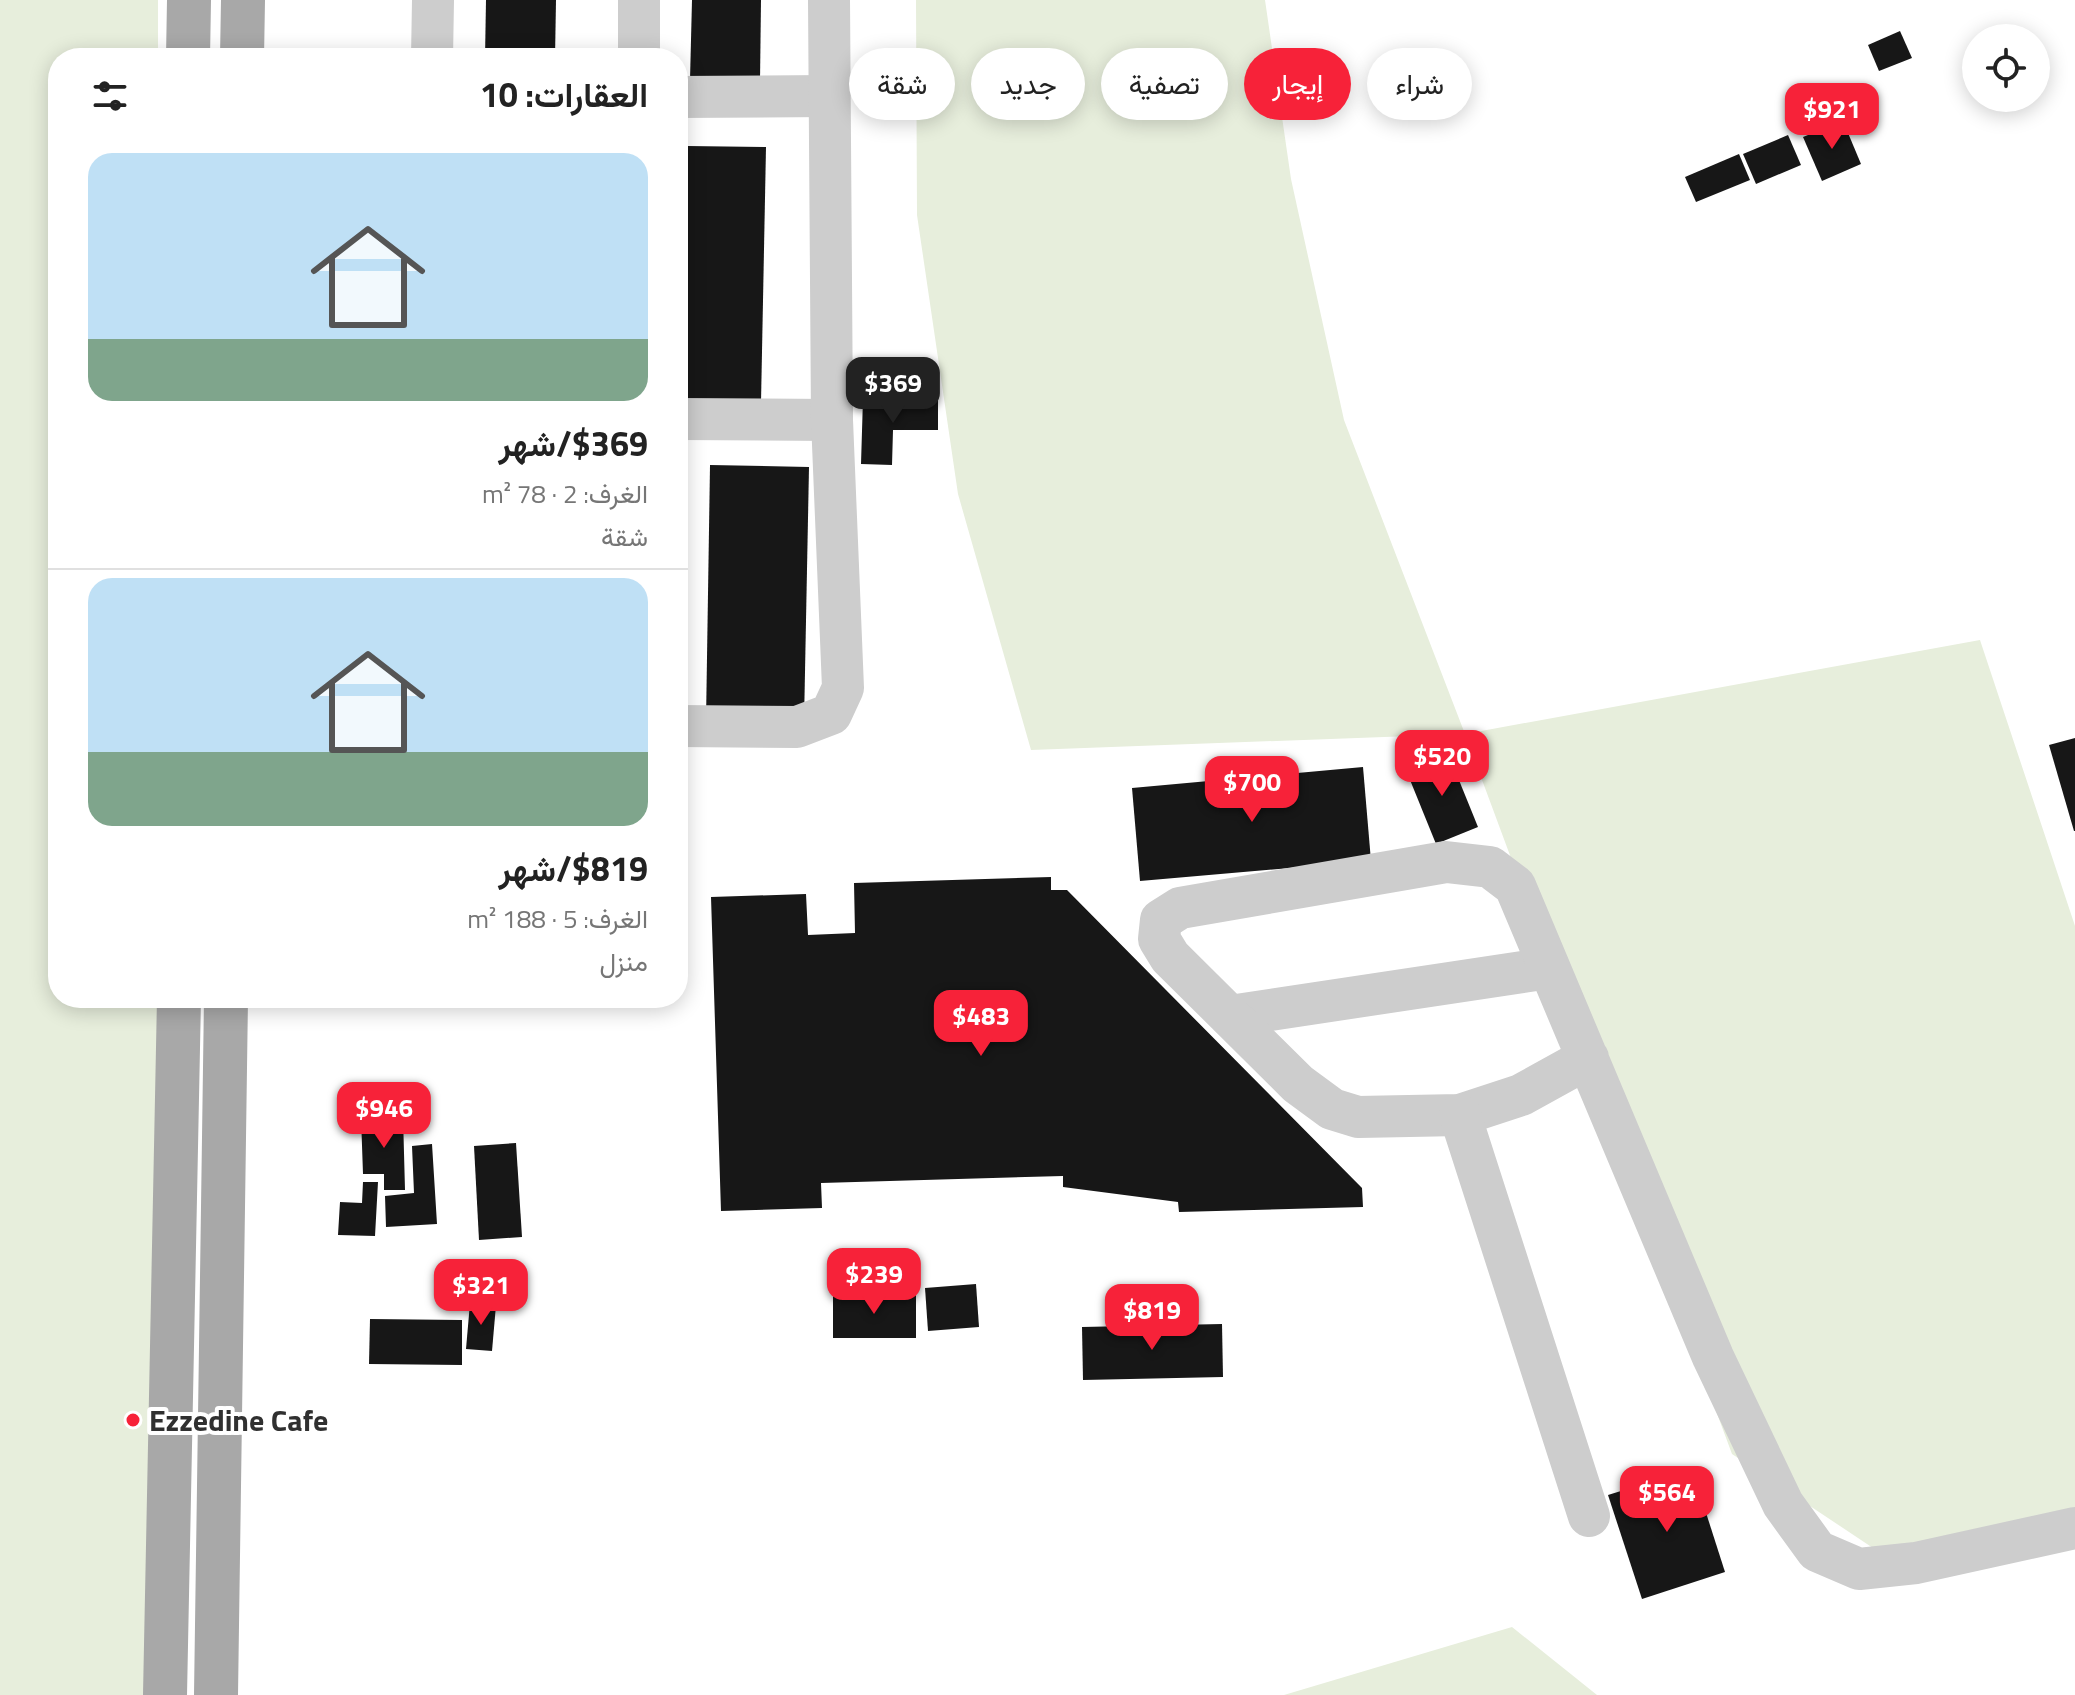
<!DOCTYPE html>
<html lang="ar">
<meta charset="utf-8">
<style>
:root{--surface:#fff;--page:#f6f6f6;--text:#222;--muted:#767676;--line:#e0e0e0;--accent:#f72239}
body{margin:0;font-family:"Titillium Web",Vazirmatn,sans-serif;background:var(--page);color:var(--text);direction:rtl;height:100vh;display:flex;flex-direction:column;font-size:30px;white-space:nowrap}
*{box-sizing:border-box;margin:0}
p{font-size:26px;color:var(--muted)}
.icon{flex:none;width:44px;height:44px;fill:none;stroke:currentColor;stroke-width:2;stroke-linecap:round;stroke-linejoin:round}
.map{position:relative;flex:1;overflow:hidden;direction:ltr}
.drawer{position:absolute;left:48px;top:48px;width:640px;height:960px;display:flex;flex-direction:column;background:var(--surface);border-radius:32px;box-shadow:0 4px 20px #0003;direction:rtl}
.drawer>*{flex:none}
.hud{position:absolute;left:712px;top:48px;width:760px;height:72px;direction:rtl;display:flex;gap:16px}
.buttons{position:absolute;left:1962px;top:24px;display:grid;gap:16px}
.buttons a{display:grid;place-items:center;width:88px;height:88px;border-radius:50%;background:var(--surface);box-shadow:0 4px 20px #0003;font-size:40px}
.price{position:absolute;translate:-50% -68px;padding:0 18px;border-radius:16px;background:var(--accent);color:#fff;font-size:26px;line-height:52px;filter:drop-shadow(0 2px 4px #0008)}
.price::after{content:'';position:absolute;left:50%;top:48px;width:24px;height:18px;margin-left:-12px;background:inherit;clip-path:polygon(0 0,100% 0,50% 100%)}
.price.on{background:#222;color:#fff}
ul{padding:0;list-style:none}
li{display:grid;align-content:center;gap:16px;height:424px;padding:0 40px}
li+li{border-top:2px solid var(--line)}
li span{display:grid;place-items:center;height:248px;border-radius:24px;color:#555}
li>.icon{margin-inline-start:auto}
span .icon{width:144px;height:144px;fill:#fffc;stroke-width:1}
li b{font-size:34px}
h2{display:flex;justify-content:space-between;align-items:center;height:96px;padding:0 40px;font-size:34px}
.chip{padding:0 28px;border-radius:36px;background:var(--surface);box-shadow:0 4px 20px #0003;font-size:28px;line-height:72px}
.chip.on{background:var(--accent);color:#fff}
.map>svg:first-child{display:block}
</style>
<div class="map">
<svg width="2075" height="1695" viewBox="0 0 2075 1695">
<rect width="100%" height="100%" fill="#fff"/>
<g fill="#e7eedc">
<path d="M0,0h158v58h-100v940h99v400l-5,297h-152z"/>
<path d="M916,0h349l26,179 53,241 121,314 515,-94 95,286v591l-178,47 -165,-110 -267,-720 -434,16 -73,-256 -41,-279z"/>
<path d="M1512,1627l85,68h-313z"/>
</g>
<g fill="#171717">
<path d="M486,0h70l-1,58h-70z"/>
<path d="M692,0h69l-1,81 -70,-1z"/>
<path d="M1900,31l12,27 -33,13 -11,-26z"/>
<path d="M1843,121l18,43 -39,17 -19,-44z"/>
<path d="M1788,135l13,30 -45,19 -13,-30z"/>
<path d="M687,146l79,1 -5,256 -79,-1z"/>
<path d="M1739,154l11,26 -54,22 -11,-25z"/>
<path d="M863,398l75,2v30h-45l-1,35 -31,-1z"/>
<path d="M710,465l99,2 -5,256 -98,-2z"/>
<path d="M2075,738v93h-1l-25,-86z"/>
<path d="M1448,753l30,74 -42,17 -30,-74z"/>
<path d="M1363,767l8,94 -231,20 -8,-93z"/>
<path d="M1051,877v13h16l295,298 1,19 -184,5 -1,-10 -115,-15v-11l-242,7 1,25 -101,3 -10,-314 95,-3 2,41 47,-2 -1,-50z"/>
<path d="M403,1116l2,74h-21v-16h-21l-2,-57z"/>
<path d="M516,1143l6,94 -43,3 -5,-94z"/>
<path d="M432,1144l5,80 -51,3 -1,-31 29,-3 -2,-47z"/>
<path d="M363,1182h15l-3,54 -37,-1 2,-33 22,1z"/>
<path d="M976,1284l3,43 -51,4 -3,-43z"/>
<rect x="833" y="1293" width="83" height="45"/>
<path d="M470,1303l26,2 -4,46 -26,-2z"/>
<path d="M370,1319l92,1v45l-93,-1z"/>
<path d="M1222,1324l1,53 -140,3 -1,-53z"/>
<path d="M1692,1469l33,103 -83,27 -34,-104z"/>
</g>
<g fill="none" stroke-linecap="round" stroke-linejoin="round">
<g stroke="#cdcdcd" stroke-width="42">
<path d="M432,58l1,-58"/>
<path d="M639,58v-58"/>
<path d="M678,97l151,-1"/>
<path d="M678,419l154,1"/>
<path d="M678,726l119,1 34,-13 12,-26 -11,-268 -3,-420"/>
<path d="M1230,1016l319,-48"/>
<path d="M1588,1058l-67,37 -61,20 -102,2 -26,-8 -34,-25 -128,-127 -11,-18 2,-19 19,-12 266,-46 44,5 25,19 198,471 70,147 34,47 42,18 57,-6 159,-35"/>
<path d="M1460,1115l129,401"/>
</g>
<g stroke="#a8a8a8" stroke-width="44">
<path d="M188,58l1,-58"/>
<path d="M242,58l1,-58"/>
<path d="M165,1695l14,-697"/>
<path d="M216,1695l10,-697"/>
</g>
</g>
<circle fill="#f72239" stroke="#fff" stroke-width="3" cx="133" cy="1420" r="8"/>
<g text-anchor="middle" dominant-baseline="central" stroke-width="8" stroke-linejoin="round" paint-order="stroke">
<g font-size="30" font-weight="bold" fill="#303030" stroke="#fff" text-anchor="start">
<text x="149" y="1420">Ezzedine Cafe</text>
</g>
</g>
</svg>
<div class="buttons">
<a><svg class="icon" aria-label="locate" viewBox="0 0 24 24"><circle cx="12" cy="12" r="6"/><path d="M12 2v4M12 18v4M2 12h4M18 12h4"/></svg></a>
</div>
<b class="price" style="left:1832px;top:151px">$921</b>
<b class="price on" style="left:893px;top:425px">$369</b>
<b class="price" style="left:1442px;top:798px">$520</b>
<b class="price" style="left:1252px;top:824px">$700</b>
<b class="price" style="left:981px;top:1058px">$483</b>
<b class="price" style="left:384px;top:1150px">$946</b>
<b class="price" style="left:874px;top:1316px">$239</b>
<b class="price" style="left:481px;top:1327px">$321</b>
<b class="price" style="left:1152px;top:1352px">$819</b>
<b class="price" style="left:1667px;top:1534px">$564</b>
<div class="hud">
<a class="chip">شراء</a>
<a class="chip on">إيجار</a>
<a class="chip">تصفية</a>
<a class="chip">جديد</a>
<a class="chip">شقة</a>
</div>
<section class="drawer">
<h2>العقارات: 10<svg class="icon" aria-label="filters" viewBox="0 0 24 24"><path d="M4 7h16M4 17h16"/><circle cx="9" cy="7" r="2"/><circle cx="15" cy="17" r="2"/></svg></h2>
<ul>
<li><span style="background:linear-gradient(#bfe0f5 75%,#7fa58c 0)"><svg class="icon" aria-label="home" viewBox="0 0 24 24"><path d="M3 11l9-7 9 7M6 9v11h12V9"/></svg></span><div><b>$369/شهر</b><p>الغرف: 2 · 78 m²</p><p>شقة</p></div></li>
<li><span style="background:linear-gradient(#bfe0f5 70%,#7fa58c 0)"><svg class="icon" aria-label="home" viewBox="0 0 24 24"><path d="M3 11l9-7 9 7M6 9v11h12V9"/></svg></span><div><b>$819/شهر</b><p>الغرف: 5 · 188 m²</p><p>منزل</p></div></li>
</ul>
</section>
</div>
